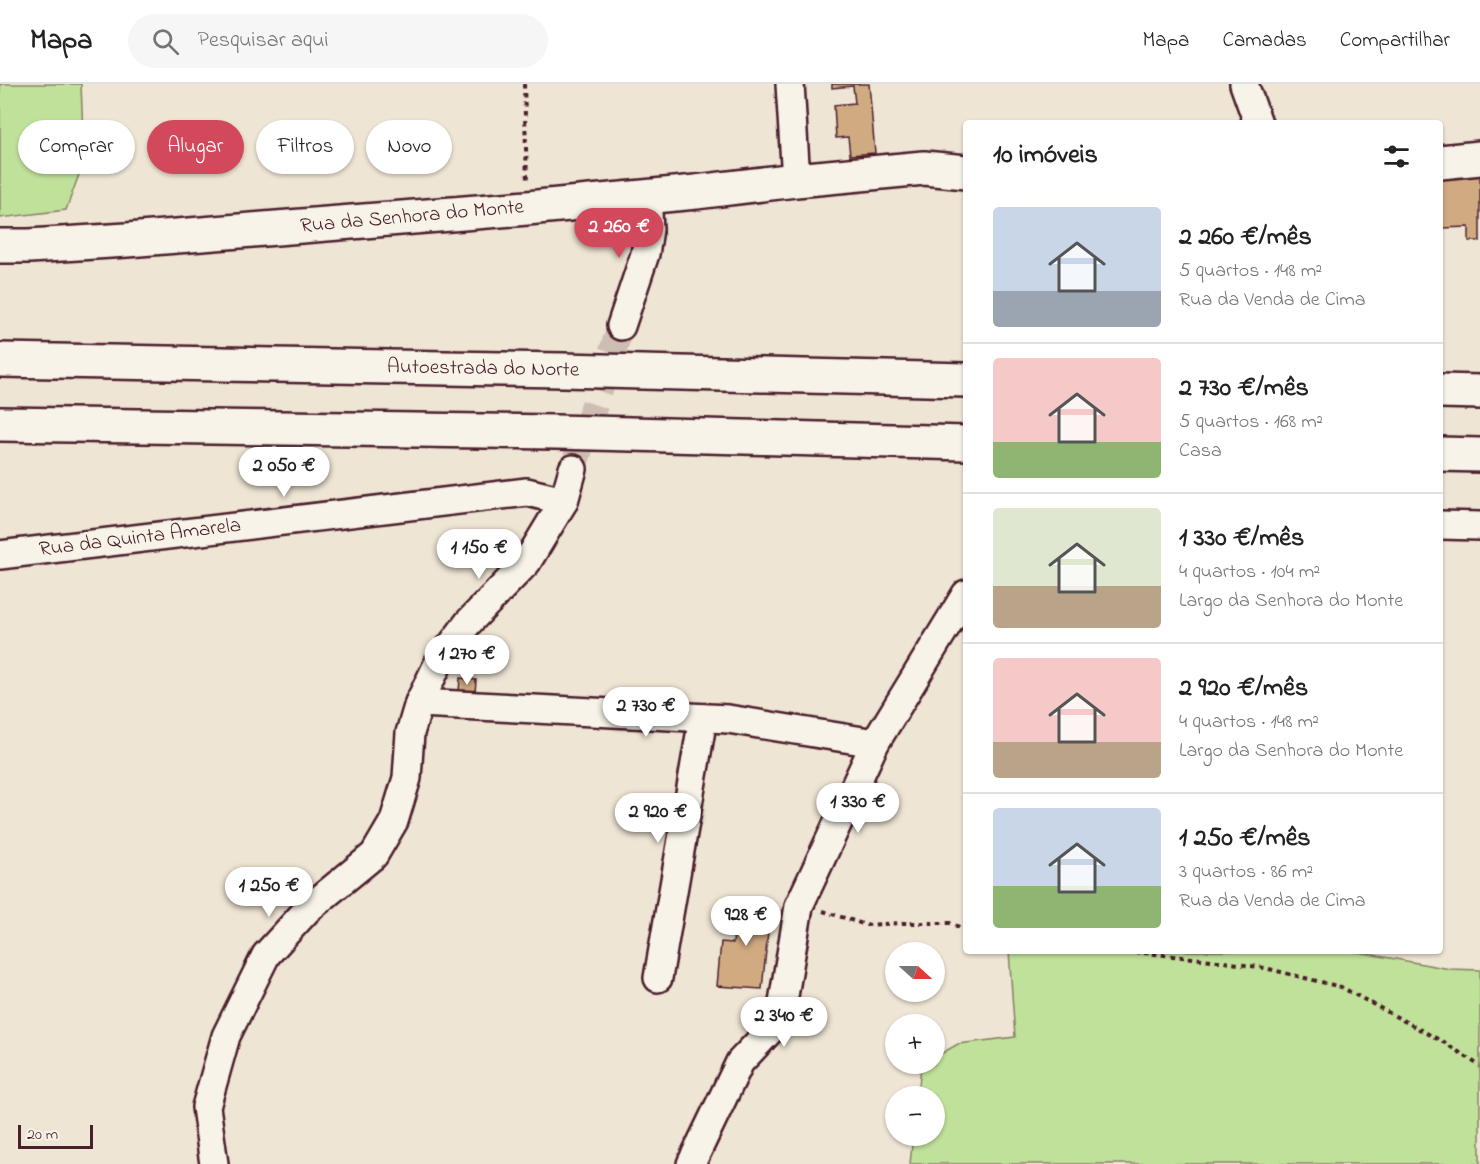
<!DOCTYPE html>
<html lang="pt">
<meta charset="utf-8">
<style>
:root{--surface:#fff;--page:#f6f6f6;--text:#222;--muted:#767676;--line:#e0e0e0;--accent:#d1495b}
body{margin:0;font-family:"Indie Flower",sans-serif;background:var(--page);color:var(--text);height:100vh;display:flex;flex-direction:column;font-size:22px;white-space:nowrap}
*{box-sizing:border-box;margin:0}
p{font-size:20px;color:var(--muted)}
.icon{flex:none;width:33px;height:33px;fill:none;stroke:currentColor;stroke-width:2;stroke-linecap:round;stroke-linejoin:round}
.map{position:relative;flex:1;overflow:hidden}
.side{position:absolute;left:963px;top:36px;width:480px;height:834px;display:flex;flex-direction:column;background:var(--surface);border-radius:6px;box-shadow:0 2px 4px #0004}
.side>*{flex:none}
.hud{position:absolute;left:18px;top:36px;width:570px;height:54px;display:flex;gap:12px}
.needle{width:39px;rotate:111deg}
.tools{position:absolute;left:885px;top:858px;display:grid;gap:12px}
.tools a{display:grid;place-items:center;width:60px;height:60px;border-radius:50%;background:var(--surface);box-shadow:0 2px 4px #0004;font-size:30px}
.scale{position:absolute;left:18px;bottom:15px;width:75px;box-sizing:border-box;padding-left:6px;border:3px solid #4a1f2b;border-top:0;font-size:16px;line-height:21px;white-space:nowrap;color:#4a1f2b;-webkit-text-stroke:4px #f7f3e8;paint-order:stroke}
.price{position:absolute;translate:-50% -51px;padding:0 14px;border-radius:21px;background:#fff;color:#222;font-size:20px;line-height:39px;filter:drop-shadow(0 2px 3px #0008)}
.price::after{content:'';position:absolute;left:50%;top:36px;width:18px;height:14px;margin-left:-9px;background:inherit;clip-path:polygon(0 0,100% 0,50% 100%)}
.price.current{background:var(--accent);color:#fff}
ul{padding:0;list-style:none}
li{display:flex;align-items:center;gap:18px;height:150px;padding:0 30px}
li+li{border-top:2px solid var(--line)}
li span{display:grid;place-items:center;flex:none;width:168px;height:120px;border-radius:6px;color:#555}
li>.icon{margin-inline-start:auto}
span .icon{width:72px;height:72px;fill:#fffc;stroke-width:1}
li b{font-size:26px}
h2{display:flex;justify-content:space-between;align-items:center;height:72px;padding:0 30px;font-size:26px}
.pill{padding:0 21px;border-radius:27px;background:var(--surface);box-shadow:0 2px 4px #0004;font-size:21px;line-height:54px}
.pill.current{background:var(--accent);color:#fff}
header{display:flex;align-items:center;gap:36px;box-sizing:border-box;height:84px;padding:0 30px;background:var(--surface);border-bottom:2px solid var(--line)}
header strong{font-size:28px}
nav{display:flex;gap:33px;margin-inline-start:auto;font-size:21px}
.search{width:420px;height:54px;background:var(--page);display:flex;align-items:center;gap:15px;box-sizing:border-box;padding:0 21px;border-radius:33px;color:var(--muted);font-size:22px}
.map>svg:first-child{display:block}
</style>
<header>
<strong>Mapa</strong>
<div class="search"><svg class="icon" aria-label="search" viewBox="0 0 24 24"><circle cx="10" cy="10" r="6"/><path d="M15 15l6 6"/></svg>Pesquisar aqui</div>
<nav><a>Mapa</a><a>Camadas</a><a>Compartilhar</a></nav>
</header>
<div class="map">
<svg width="1480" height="1080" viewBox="0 0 1480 1080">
<rect width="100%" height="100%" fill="#efe5d4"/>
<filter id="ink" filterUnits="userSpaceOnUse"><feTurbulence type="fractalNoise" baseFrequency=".0167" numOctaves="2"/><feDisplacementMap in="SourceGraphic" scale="12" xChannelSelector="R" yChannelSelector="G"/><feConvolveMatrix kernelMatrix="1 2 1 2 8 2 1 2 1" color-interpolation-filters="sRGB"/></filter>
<g filter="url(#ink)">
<g fill="#c0e19a" stroke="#858062" stroke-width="1.5">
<path d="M0,0h81l3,77 -18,49 -66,8z"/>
<path d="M1009,867h343l98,18 30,1v194h-570l3,-28h21v-40h-16l3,-31 3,-1h10l1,-7 23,-13 57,-7z"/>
</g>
<g fill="#d0ab82" stroke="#4a1f2b" stroke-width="1.5">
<path d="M832,0h37l6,69 -25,2 -2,-18 -12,1 -2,-33 21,-2 -2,-17 -21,2z"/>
<path d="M1480,90v67h-11v-14l-29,1v-53z"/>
<path d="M460,594l16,2 -1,13 -16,-1z"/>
<path d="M737,815l34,4 -9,86 -45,-3 4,-44 12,1z"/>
</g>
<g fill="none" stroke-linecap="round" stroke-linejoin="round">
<path stroke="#cebdb2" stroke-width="27" stroke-dasharray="27 14" stroke-linecap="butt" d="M573,385l48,-143"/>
<g stroke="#4a1f2b" stroke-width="32">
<g id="minor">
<path d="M790,0l6,96"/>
<path d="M1244,0l14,39"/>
<path d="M621,242l24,-72 4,-25 -2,-33"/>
<path d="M1440,441l40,1"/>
<path d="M0,471l527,-63 37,9"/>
<path d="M419,619l309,16 147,24"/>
<path d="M658,894l45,-260"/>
<path d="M214,1080l-8,-57 20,-71 40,-81 42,-46 66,-54 20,-34 13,-43 3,-45 9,-30 20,-41 29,-39 59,-61 37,-61 9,-32"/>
<path d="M691,1080l49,-102 40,-42 19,-114 76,-163 91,-149"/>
</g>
</g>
<g stroke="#4a1f2b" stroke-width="38">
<g id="major">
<path d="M1440,78l40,-4"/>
<path d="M0,162h29l98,-6 400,-32 169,-16 100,-12 128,-12 42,4"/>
</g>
</g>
<g stroke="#4a1f2b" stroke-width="38">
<g id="highway">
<path d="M0,276l563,10 403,10"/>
<path d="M1440,307l40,1"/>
<path d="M0,340l556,8 410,11"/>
<path d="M1440,370l40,1"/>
</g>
</g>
<g stroke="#4a1f2b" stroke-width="4" stroke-dasharray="4.5 4.5" stroke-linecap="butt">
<path d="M524,0l3,96"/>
<path d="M823,827l43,14 35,-2h49l16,7"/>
<path d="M1126,867l85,9 54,8 76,19 104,56 35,23"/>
</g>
<use href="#minor" stroke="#f7f3e8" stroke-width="27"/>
<use href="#major" stroke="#f7f3e8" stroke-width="33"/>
<use href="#highway" stroke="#f7f3e8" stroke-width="33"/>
</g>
</g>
<g text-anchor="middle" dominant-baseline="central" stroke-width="4.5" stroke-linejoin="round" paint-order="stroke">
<g font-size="21" fill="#4a1f2b" stroke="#f7f3e8">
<text transform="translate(412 133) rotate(-5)">Rua da Senhora do Monte</text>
<text transform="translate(483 285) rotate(1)">Autoestrada do Norte</text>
<text transform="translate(140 454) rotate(-7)">Rua da Quinta Amarela</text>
</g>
</g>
</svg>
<div class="tools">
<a><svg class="needle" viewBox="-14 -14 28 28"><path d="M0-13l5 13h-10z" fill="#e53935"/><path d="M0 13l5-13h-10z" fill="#767676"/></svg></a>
<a>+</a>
<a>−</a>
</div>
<div class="scale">20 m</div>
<b class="price current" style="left:619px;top:175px">2 260 €</b>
<b class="price" style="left:284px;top:414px">2 050 €</b>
<b class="price" style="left:479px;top:496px">1 150 €</b>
<b class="price" style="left:467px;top:602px">1 270 €</b>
<b class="price" style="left:646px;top:654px">2 730 €</b>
<b class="price" style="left:858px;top:750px">1 330 €</b>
<b class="price" style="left:658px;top:760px">2 920 €</b>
<b class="price" style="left:269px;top:834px">1 250 €</b>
<b class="price" style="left:746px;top:863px">928 €</b>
<b class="price" style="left:784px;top:964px">2 340 €</b>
<div class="hud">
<a class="pill">Comprar</a>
<a class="pill current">Alugar</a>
<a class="pill">Filtros</a>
<a class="pill">Novo</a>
</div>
<section class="side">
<h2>10 imóveis<svg class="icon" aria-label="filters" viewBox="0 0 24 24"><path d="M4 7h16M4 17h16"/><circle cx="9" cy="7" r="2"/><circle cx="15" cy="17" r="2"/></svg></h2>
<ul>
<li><span style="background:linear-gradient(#c9d6e8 70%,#9aa5b1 0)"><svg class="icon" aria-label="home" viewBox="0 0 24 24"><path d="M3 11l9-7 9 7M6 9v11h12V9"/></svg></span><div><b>2 260 €/mês</b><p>5 quartos · 148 m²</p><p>Rua da Venda de Cima</p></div></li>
<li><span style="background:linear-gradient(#f6c9c9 70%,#8fb573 0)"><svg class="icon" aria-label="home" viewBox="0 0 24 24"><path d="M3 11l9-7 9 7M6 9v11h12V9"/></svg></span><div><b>2 730 €/mês</b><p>5 quartos · 168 m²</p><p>Casa</p></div></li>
<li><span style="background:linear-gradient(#dfe7d0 65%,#b9a48a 0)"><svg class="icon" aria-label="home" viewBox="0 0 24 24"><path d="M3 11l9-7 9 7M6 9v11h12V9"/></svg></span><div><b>1 330 €/mês</b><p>4 quartos · 104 m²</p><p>Largo da Senhora do Monte</p></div></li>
<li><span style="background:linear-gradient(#f6c9c9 70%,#b9a48a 0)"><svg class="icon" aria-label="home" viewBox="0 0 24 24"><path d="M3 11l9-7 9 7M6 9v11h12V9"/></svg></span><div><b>2 920 €/mês</b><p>4 quartos · 148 m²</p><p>Largo da Senhora do Monte</p></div></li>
<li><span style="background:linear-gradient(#c9d6e8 65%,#8fb573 0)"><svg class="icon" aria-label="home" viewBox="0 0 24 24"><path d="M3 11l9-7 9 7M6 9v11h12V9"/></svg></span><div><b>1 250 €/mês</b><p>3 quartos · 86 m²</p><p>Rua da Venda de Cima</p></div></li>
</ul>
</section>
</div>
